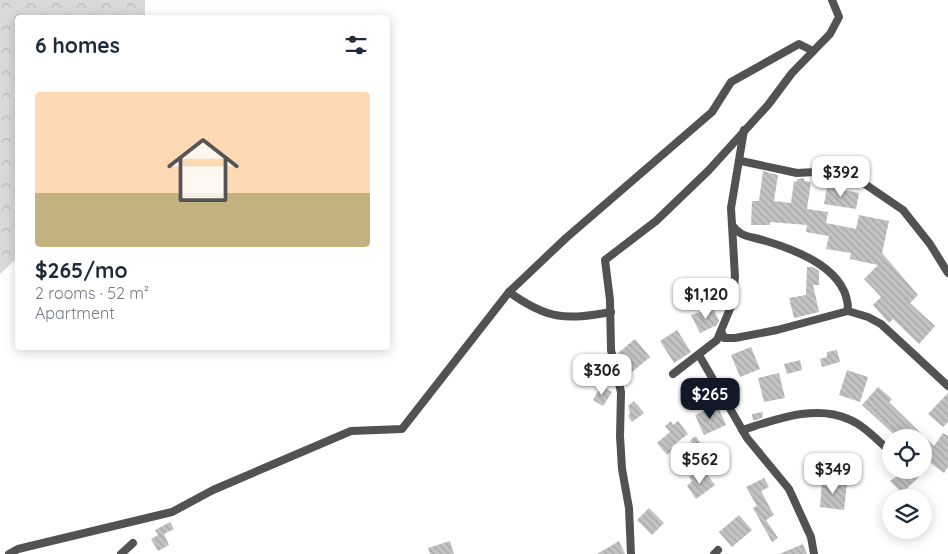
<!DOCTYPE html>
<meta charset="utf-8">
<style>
:root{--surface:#fff;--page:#f2f2f3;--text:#1f2937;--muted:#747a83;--line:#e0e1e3;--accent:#111827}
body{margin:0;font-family:Quicksand,sans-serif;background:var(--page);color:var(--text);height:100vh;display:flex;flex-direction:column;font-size:19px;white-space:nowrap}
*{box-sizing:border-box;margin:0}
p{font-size:16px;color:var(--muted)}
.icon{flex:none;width:28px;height:28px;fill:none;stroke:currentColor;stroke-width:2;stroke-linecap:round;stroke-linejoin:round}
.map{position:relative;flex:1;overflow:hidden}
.side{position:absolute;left:15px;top:15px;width:375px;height:335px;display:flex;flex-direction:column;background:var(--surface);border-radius:5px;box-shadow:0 2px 12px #0003}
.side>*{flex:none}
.controls{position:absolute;left:882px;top:429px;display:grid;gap:10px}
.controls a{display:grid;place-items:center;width:50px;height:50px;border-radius:50%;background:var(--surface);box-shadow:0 2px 12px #0003;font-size:25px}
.price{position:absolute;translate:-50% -42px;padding:0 11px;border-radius:10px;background:#fff;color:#222;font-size:16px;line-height:32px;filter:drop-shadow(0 1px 2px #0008)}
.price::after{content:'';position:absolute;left:50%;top:30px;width:15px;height:11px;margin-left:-8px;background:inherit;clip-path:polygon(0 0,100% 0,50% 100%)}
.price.selected{background:var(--accent);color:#fff}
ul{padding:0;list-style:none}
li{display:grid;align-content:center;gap:10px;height:265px;padding:0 20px}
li+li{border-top:1px solid var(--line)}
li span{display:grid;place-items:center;height:155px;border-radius:5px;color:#555}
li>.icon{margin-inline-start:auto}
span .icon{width:90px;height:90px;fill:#fffc;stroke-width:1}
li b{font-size:21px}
h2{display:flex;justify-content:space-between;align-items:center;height:60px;padding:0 20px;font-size:21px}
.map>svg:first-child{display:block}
</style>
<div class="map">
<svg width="948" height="554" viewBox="0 0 948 554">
<defs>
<pattern id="forest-crowns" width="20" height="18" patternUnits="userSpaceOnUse" patternTransform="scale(1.25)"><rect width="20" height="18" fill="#d9d9d9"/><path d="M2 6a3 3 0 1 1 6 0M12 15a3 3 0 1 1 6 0" fill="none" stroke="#b8b8b8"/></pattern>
<pattern id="building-back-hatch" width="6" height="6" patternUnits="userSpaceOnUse" patternTransform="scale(1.25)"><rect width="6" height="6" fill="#c2c2c2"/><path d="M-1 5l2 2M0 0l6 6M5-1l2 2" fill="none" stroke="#a5a5a5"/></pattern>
</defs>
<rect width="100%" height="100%" fill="#fff"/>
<path fill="url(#forest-crowns)" d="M0,0h145v17l-127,1 -1,240 -17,16z"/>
<g fill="url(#building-back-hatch)">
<path d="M831,156l26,4 -2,11 -26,-5z"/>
<path d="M763,171l15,4 -4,26 17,2 3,-22 3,1v-3l7,-1v3l7,1 -4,27 21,3 -2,11 30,6 3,-14 30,6 -7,32 36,42 -8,8 25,23 -16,18 -26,-25 -4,4 -16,-18 8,-8 -17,-18 14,-14 -28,-6 1,-6 -25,-4 3,-13 -23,-4 1,-7 -37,-3v3h-19l1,-24h7z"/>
<path d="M827,187l32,6 -3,16 -32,-5z"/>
<path d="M807,267h6l6,4v14h-6l6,27 -25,6 -5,-20 17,-3z"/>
<path d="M713,308l6,13 -2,4 -17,8 -9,-18z"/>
<path d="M677,330l14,22 -17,11 -14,-22z"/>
<path d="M635,339l15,18 -18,15 -14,-19z"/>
<path d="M751,347l9,22 -20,8 -9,-22z"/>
<path d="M837,350l3,12 -18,5 -2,-8 7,-2v-5z"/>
<path d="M800,360l2,10 -15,4 -3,-10z"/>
<path d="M847,370l21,7 -8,25 -21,-7z"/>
<path d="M779,373l6,25 -21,4 -6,-24z"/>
<path d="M601,386l11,6 -9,14 -10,-6z"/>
<path d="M878,387l14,12 -3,3 45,44 9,-13 5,3v31l-4,6 -20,-15v-20h-26l-36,-33z"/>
<path d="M948,393v29l-5,5 -15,-13z"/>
<path d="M634,401l10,12 -12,9 -4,-6 2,-3 -2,-7z"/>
<path d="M717,405l9,20 -22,10 -9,-20z"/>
<path d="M763,412l-1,6 -9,3 -1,-7z"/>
<path d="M671,421l2,4 5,-4 10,13 -17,13 2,3 -6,5 -10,-12 13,-11 -5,-6z"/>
<path d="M696,436l5,8 -5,4 -6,-8z"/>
<path d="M905,470h7l7,7 -17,16 -12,-12z"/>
<path d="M705,472l10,13 -19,14 -9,-13 5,-5 -3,-4 6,-4 3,4z"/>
<path d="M764,478l5,9 -8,4 13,24 -8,5 12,18 -6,4 -19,-34 4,-2 -11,-19z"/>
<path d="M822,481l25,2 -3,27 -24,-3z"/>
<path d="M649,508l15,15 -12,12 -15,-15z"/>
<path d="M739,515l13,15 -20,17 -13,-15z"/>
<path d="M170,522l4,7 -10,5 5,11 -11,6 -7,-12 7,-4 -3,-5z"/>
<path d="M450,541l4,13h-24l-2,-6z"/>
<path d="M619,541l6,13h-28z"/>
<path d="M803,544l4,10h-28z"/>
</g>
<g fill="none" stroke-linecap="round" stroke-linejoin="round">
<g stroke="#525252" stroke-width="8">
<path d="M741,161l56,12 18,-1 47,10 41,28 27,34 18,29"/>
<path d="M509,292c39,28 57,28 102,20"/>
<path d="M848,311l20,6 13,7 67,62"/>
<path d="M722,333l2,5h11l42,-8 71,-19c1,-41 -49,-60 -82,-70 -15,-5 -25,-3 -34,-16"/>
<path d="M699,355l48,83 42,51 22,48 3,17"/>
<path d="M673,374l44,-34 15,-36 3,-27 -4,-69 13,-78"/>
<path d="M742,430c33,-10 73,-26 106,-11 16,6 30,22 43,33"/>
<path d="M9,554l9,-5 154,-37 41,-22 138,-59 51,-2 107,-137 57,-54 146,-126 19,-30 68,-38 14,7"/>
<path d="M121,554l12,-11"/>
<path d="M631,554l-2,-46 -7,-39 -2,-33 1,-44 -10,-42 -1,-50 -5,-40 51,-39 53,-51 59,-65 24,-32 38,-39 9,-17 -7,-17"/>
<path d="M714,554l4,-4"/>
</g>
</g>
</svg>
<div class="controls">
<a><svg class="icon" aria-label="locate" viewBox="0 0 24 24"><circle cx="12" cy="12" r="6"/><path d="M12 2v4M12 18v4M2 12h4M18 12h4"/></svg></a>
<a><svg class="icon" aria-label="layers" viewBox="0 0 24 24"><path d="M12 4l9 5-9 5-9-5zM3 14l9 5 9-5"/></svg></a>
</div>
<b class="price" style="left:841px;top:198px">$392</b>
<b class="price" style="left:706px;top:320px">$1,120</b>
<b class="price" style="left:602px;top:396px">$306</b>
<b class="price selected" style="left:710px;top:420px">$265</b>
<b class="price" style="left:700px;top:485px">$562</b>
<b class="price" style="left:833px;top:495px">$349</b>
<section class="side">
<h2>6 homes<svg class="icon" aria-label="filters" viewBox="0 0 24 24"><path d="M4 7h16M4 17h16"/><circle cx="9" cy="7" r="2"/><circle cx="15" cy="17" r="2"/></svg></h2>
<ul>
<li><span style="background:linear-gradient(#ffd9b3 65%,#c2b280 0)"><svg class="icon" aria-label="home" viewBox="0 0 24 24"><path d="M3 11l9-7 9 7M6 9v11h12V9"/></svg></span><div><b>$265/mo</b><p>2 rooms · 52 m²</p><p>Apartment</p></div></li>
</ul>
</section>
</div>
